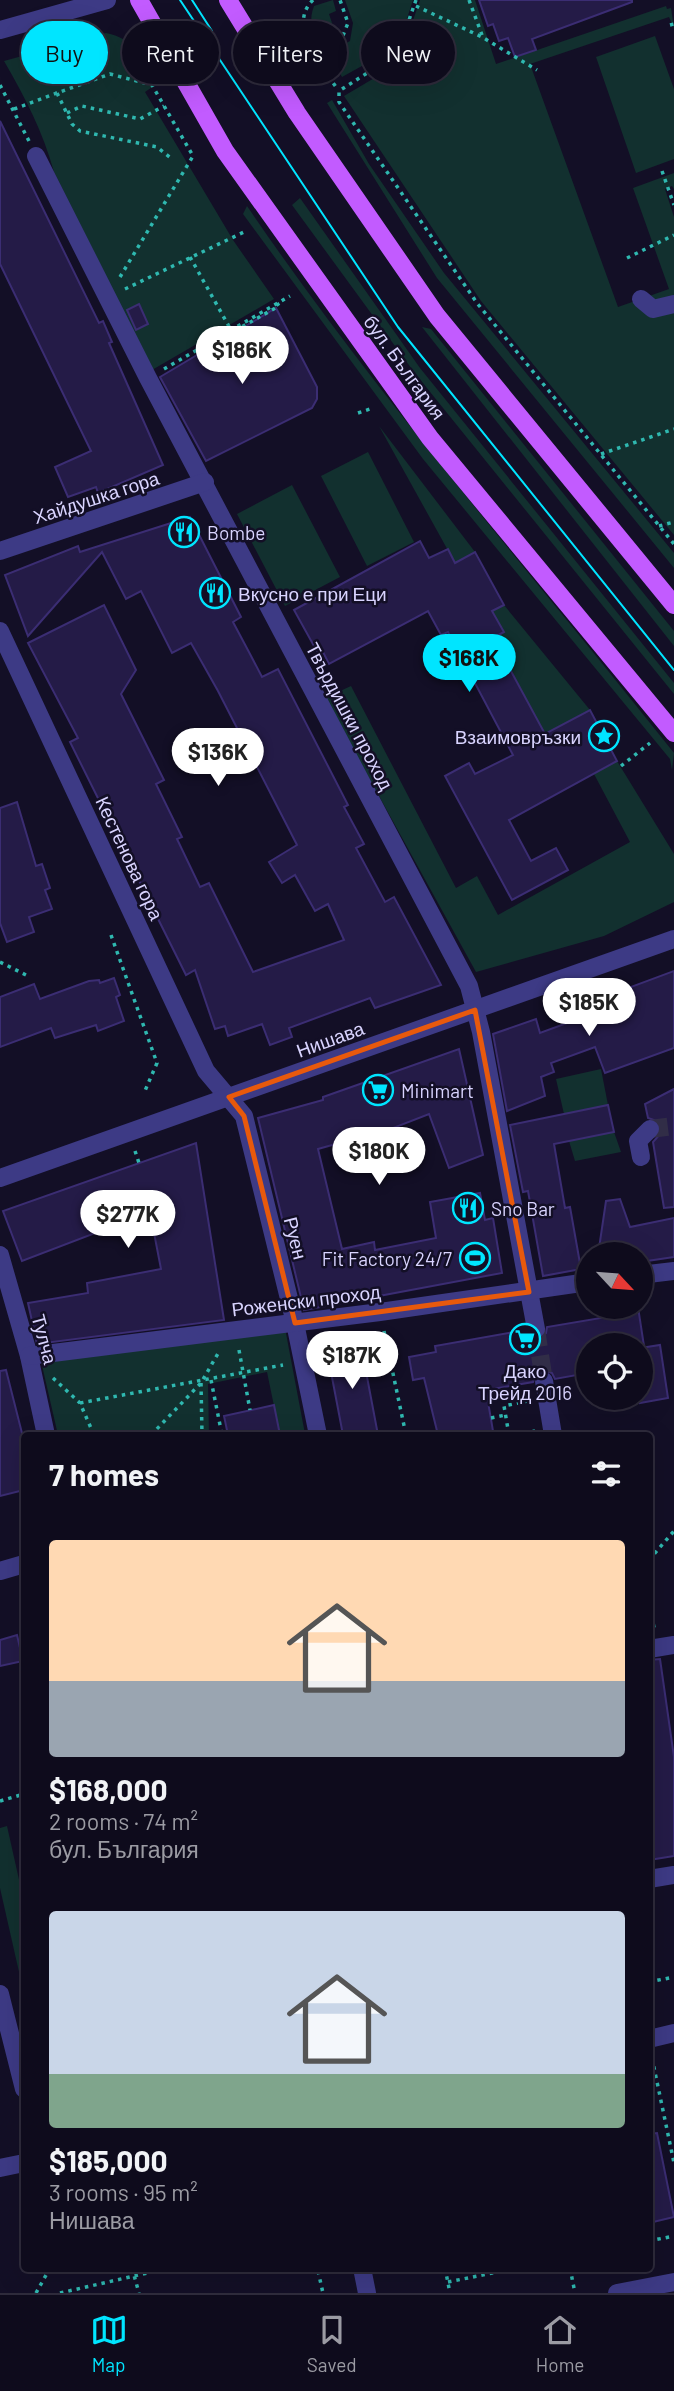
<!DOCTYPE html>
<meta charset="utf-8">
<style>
:root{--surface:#0e0b1c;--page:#1c1929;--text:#f1f3f6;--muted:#9b9ba3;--line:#2e2b3b;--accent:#00e5ff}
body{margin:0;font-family:Barlow,sans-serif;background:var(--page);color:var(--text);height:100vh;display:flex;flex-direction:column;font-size:26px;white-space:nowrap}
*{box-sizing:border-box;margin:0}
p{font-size:23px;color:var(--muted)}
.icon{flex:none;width:38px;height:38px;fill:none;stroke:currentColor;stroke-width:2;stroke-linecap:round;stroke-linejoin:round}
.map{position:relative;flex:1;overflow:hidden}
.details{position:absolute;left:21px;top:1432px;width:632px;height:840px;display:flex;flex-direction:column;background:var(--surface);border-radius:7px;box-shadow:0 7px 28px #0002,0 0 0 2px var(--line)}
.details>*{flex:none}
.guide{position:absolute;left:21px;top:21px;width:634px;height:63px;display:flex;gap:14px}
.needle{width:46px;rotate:116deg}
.buttons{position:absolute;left:576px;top:1242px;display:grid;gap:14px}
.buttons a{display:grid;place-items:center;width:77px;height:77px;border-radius:50%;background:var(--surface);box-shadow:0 7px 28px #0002,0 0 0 2px var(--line);font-size:35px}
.price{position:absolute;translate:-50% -60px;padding:0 16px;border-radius:24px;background:#fff;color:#222;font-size:23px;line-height:46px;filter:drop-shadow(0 2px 4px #0008)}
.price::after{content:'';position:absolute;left:50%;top:42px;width:21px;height:16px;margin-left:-10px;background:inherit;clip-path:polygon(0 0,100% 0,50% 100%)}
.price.current{background:var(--accent);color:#111}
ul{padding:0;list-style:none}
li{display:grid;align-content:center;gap:14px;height:371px;padding:0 28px}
li span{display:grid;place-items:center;height:217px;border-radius:7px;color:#555}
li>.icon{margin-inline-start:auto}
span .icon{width:126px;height:126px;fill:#fffc;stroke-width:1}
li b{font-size:30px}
h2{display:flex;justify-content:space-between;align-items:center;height:84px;padding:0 28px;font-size:30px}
.pill{padding:0 24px;border-radius:32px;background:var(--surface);box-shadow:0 7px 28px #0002,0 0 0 2px var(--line);font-size:24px;line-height:63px}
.pill.current{background:var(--accent);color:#111}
.dock{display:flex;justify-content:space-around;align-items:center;height:98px;border-top:2px solid var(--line);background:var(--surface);font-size:19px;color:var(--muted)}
.dock a{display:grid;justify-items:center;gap:4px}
.dock .current{color:var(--accent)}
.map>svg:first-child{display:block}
</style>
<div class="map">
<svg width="674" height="2293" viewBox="0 0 674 2293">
<rect width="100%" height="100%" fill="#130f26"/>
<g fill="#12302f">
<path d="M333,0l3,11 -7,3 6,18 -17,10c-7,-12 -9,-23 -4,-36z"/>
<path d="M345,0h68l-15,46 -56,31 -13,-24 21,-12 3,-18z"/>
<path d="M420,0h55l21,64 170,-58 1,3 4,-1 3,20 -5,-11 -139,47 88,243 51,-18 -36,-101 41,-15v16l-2,-3 -7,3 9,28v318l-193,-234 -137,-205 54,-32z"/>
<path d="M106,33c29,6 38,25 52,50l-13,9 88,148 41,59 -122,71 -98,-198c-11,-40 -29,-75 -50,-111z"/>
<path d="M655,36l19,53v70l-38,14 -40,-116z"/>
<path d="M332,100l37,64 75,109 230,280v15l-237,-290 -110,-175z"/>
<path d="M300,198l120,170 254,315v11l-260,-322 -122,-167z"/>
<path d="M247,206c130,191 284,366 427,547l-2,17 -2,-11 -247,-300 -180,-245z"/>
<path d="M422,327l9,2 243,302v15z"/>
<path d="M379,426l96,126 -20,11z"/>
<path d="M368,452l46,90 -47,24 -46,-90z"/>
<path d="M292,485l48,92 -55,29 -48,-92z"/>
<path d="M504,605l86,105 -45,24 -52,-96 11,-6 -22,-15z"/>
<path d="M351,686l105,202 21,-12 21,39 132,-73 -36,-68 23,-13 57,93v48l-70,34 -128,36 -151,-274z"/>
<path d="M601,1069l7,36 -44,9 -8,-35z"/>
<path d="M614,1132l7,20 -46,9 -6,-20z"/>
<path d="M285,1328l20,106 -25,1 -13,-63 -59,12 1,51h-151l-17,-74z"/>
<path d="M7,1826l17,76v92l-24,-106v-60z"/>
</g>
<g fill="#241b47" stroke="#3b2d73" stroke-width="2">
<path d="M479,0h153v2l-100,37 4,11 -21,7 -7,-19 -9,3 -6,-17 -5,2z"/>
<path d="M0,121l99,202 4,-2 9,21 -3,1 54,122 -65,28 -2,-6 -28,10 -13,-30 36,-16 -91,-187z"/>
<path d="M139,304l9,20 -12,6 -9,-20z"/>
<path d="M276,308l41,79v12l-5,9 -106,53 -46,-84z"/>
<path d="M190,517l51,100 -8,5 17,32 12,23 16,-8 70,136 -4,2 20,37 -8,4 29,54 9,-5 47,88 -66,23 -5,-10 -81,30 3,9 -22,8 -8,-21 -34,12 -3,-10 -10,3 -20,-59 -9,5 -116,-233 8,-4 -50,-95 76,-38 32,65 -15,24 43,86 -8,4 26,53 -5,2 23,48 9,-4 44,89 91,-32 -16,-36 -13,7 -20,-36 -13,8 -13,-21 28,-17 -79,-154 -27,-48 -19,10 -31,-62 -15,8 -24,-47 -74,84 -23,-61 73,-29 2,6z"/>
<path d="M420,541l9,17 19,-9 7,14 20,-11 29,53 -12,6 12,21 -11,6 52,96 45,-24 27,51 -108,59 22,41 25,-13 12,22 -56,30 -67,-124 24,-13 6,11 38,-19 -65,-123 -7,3 -13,-24 -99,53 -6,-12 -4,3 -25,-45z"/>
<path d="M17,802l19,64 6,-2 8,24 -5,2 7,19 -23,8 5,15 -27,10 -7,-19v-115z"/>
<path d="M674,971v77l-69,25 -10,-26 -44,16 3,9 -13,5 4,19 -38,15 -14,-77 43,-15 4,14 57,-21 -4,-11z"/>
<path d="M114,978l6,17 -4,2 8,24 -26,10 -2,-6 -41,13 -4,-10 -51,19v-50l34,-13 6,15 49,-18 10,-1 1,3z"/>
<path d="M459,1049l24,106 -34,13 -20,-54 -54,21 2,5 -23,9 -4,-9 -32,9 24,100 32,-7 1,8 61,-12 -6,-36 50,-9 5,27 8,-2 9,55 -198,37 -46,-192 65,-18v-3z"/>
<path d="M674,1089v118l-10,1 -11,-66 8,-9v-6l-4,-6 -9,-3 -3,-14z"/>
<path d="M608,1105l6,27 -60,12 11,64 5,-1 11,62 -38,7 -15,-85 -5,1 -13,-67z"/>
<path d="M196,1143l28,177 -187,24 -9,-41 60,-10 -1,-10 74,-14 -11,-57 -128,49 -19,-50z"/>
<path d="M620,1199l10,28 44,-9v39l-34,5v-7h-42l8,-54z"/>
<path d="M599,1307h39l6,39h-56v27l-33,6 -3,-6 -9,-3 -7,3 -3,9 -47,8 7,41 -19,4h-36l-14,-57 -11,2 -4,-23 27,-5 -1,-6 90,-16 7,9 7,1 7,-7 1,-6 54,-9z"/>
<path d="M361,1345l17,90h-35l-16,-84z"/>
<path d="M660,1345l8,53 -28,5v-55z"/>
<path d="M6,1370l18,71v49l-24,6v-125z"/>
<path d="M274,1405l6,30h-52l-4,-19z"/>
<path d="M17,1635l6,26 -23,5v-26z"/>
<path d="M660,1659l14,98v99l-25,4v-200z"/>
<path d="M657,2133l17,84 -25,6v-89z"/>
</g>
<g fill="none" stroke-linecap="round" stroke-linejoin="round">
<g stroke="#312d47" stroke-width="18" stroke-dasharray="18 9" stroke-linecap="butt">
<path d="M650,1129l24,-3"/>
<path d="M536,1329l8,52"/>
</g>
<g stroke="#2fb8b0" stroke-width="3.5" stroke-dasharray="3.5 5" stroke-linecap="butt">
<path d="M313,0c-27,26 10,67 25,90"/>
<path d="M416,0l-19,54 -58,37v11l138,201 197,241"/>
<path d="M469,0l13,35"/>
<path d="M416,6l66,31 55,33"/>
<path d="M670,25l4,-1"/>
<path d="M315,54l27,-16 6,-15 -8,-23"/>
<path d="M0,85l29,56"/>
<path d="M14,109l43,-16"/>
<path d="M67,113l15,-7 58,13 24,-13"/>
<path d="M662,171l12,34"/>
<path d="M190,257l41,73"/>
<path d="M627,258l47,-23"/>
<path d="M120,277l73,-121 -41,-71 -42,-11 -53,19 15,31 8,7 77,16 15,12"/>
<path d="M125,289l121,-58"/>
<path d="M220,339l59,-33 -2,-3"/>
<path d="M164,369l126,-73"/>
<path d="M358,413l15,-5"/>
<path d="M601,454l73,-25"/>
<path d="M659,526l15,-4"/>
<path d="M621,766l29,-23"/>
<path d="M111,935l46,128 -13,30"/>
<path d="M0,962l30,15"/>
<path d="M135,1151l4,12"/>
<path d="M152,1198l4,11"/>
<path d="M384,1331l22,104"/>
<path d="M239,1350l11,60"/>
<path d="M53,1378l27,25 14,32"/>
<path d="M211,1380l11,55"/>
<path d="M201,1383l1,52"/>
<path d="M80,1403l203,-38"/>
<path d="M491,1418l15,-3"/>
<path d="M151,1435l50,-52 19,-33"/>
<path d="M509,1435l-5,-29 24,-5"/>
<path d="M516,1435l19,-4"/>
<path d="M649,1560l25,-29"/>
<path d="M649,1599l5,29"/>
<path d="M0,1801l24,-7"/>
<path d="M649,1982l25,-5"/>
<path d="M652,2058l22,105"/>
<path d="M649,2241l25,-5"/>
<path d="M132,2268l7,25"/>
<path d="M316,2268l2,3 13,-3"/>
<path d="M445,2268l5,25"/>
<path d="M570,2268l5,25"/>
<path d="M318,2271l5,22"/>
<path d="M448,2282l69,-14"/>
<path d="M36,2293l14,-25"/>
<path d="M60,2293l109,-25"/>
</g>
<g stroke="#3d3a85" stroke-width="18">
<path d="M0,30l107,-30"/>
<path d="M36,156l112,222 321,608 12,46 55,297"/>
<path d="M641,299l12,10 21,-5"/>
<path d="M0,551l205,-69"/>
<path d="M0,631l206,440 38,45 51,207 23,112"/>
<path d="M641,1157l-3,-16 12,-12"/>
<path d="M0,1178l674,-239"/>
<path d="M0,1255l29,101 17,79"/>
<path d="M640,1275l34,-4"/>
<path d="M29,1356l351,-44 208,-30"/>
<path d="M544,1381l9,54"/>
<path d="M0,1571l24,-7"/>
<path d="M649,1649l25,-4"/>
<path d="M649,1879l25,-4"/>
<path d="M0,1994l24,95"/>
<path d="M649,2039l25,-6"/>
<path d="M0,2168l24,-5"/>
<path d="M362,2268l5,25"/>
<path d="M617,2293l57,-11"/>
</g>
<g stroke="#c25bff" stroke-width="18">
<path d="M139,0l86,151 205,287 244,295"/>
<path d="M228,0l69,113 140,203 237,289"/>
</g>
<g stroke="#00e5ff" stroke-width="2">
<path d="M180,0l218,327 276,343"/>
<path d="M192,0l20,31"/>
</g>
</g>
<path fill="none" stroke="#e8590c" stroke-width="5" stroke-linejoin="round" d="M475,1010l54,282 -234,31 -51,-207 -15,-19z"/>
<defs>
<g id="restaurant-ring" transform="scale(1.575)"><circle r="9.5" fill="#130f26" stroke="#00e5ff" stroke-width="1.5"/><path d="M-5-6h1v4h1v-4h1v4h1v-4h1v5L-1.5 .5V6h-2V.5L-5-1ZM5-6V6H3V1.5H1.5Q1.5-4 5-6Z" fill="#00e5ff"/></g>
<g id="sight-ring" transform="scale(1.575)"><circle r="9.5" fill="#130f26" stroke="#00e5ff" stroke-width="1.5"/><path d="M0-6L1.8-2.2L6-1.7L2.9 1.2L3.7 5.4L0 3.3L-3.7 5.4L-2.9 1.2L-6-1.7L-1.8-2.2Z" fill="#00e5ff"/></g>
<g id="supermarket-ring" transform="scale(1.575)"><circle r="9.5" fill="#130f26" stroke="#00e5ff" stroke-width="1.5"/><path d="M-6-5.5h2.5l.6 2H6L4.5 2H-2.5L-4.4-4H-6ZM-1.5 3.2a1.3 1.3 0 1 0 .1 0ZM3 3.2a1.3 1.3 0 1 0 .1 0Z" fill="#00e5ff"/></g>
<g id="stadium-ring" transform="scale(1.575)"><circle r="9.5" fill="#130f26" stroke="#00e5ff" stroke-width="1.5"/><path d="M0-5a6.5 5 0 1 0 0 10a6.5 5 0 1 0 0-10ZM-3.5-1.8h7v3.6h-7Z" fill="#00e5ff"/></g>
</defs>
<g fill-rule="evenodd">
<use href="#restaurant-ring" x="184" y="532"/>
<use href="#restaurant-ring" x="215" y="593"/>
<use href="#sight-ring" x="604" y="736"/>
<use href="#supermarket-ring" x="378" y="1090"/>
<use href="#restaurant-ring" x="468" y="1208"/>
<use href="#stadium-ring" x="475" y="1258"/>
<use href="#supermarket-ring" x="525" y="1339"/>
</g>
<g text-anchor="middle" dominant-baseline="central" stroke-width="5" stroke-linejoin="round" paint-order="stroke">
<g font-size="19" fill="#d9d4ff" stroke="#130f26">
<text transform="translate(405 367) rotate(54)">бул. България</text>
<text transform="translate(96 497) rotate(-18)">Хайдушка гора</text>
<text transform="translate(350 716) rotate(62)">Твърдишки проход</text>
<text transform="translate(130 858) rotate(65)">Кестенова гора</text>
<text transform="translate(330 1039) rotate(-20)">Нишава</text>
<text transform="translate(296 1238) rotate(76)">Руен</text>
<text transform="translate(306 1300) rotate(-7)">Роженски проход</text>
<text transform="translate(45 1339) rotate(75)">Тулча</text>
</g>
<g font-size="19" fill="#d9d4ff" stroke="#130f26" text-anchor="start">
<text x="207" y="532">Bombe</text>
<text x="238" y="593">Вкусно е при Еци</text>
<text x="581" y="736" text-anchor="end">Взаимовръзки</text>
<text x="401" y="1090">Minimart</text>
<text x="491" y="1208">Sno Bar</text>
<text x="452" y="1258" text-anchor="end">Fit Factory 24/7</text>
<text x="525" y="1370" text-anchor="middle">Дако<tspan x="525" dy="22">Трейд 2016</tspan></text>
</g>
</g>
</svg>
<div class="buttons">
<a><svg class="needle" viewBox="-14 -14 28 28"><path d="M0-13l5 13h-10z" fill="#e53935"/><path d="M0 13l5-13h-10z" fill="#9b9ba3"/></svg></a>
<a><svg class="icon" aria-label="locate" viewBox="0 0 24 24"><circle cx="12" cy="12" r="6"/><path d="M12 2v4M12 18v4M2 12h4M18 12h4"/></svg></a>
</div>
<b class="price" style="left:242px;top:386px">$186K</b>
<b class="price current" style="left:469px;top:694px">$168K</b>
<b class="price" style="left:218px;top:788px">$136K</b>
<b class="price" style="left:589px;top:1038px">$185K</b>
<b class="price" style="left:379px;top:1187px">$180K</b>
<b class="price" style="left:128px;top:1250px">$277K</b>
<b class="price" style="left:352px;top:1391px">$187K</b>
<div class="guide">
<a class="pill current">Buy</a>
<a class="pill">Rent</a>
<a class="pill">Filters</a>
<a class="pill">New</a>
</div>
<section class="details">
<h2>7 homes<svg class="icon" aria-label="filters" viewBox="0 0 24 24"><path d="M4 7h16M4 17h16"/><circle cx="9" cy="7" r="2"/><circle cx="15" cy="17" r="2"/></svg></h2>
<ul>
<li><span style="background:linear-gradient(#ffd9b3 65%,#9aa5b1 0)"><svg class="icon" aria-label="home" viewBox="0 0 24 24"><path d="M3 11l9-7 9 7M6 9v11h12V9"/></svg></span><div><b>$168,000</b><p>2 rooms · 74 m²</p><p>бул. България</p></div></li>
<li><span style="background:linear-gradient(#c9d6e8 75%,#7fa58c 0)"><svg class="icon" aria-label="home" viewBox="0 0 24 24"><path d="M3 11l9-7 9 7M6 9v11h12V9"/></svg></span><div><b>$185,000</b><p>3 rooms · 95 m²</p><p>Нишава</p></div></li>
</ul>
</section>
</div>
<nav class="dock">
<a class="current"><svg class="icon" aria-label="map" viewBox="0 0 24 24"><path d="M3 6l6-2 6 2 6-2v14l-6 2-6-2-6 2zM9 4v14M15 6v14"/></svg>Map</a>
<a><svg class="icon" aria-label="saved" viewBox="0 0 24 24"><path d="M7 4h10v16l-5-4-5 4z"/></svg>Saved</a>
<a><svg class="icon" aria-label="home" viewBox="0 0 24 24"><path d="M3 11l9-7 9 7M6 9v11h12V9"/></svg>Home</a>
</nav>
